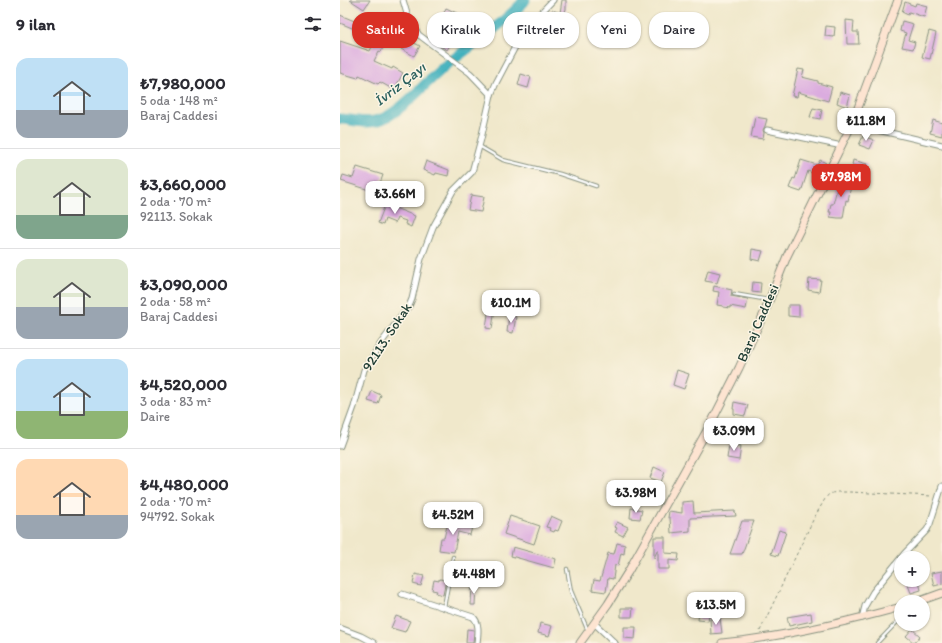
<!DOCTYPE html>
<html lang="tr">
<meta charset="utf-8">
<style>
:root{--surface:#fff;--page:#f2f2f3;--text:#2b2b33;--muted:#7c7c81;--line:#e1e1e2;--accent:#d93025}
body{margin:0;font-family:Itim,sans-serif;background:var(--page);color:var(--text);height:100vh;display:flex;flex-direction:column;font-size:15px;white-space:nowrap}
*{box-sizing:border-box;margin:0}
p{font-size:13px;color:var(--muted)}
.icon{flex:none;width:22px;height:22px;fill:none;stroke:currentColor;stroke-width:2;stroke-linecap:round;stroke-linejoin:round}
.map{position:relative;flex:1;overflow:hidden}
.details{display:flex;flex-direction:column;background:var(--surface);width:340px}
.details>*{flex:none}
.top-card{position:absolute;left:12px;top:12px;width:380px;height:36px;display:flex;gap:8px}
.controls{position:absolute;left:554px;top:551px;display:grid;gap:8px}
.controls a{display:grid;place-items:center;width:36px;height:36px;border-radius:50%;background:var(--surface);box-shadow:0 1px 3px #0004;font-size:20px}
.price{position:absolute;translate:-50% -34px;padding:0 9px;border-radius:8px;background:#fff;color:#222;font-size:13px;line-height:26px;filter:drop-shadow(0 1px 2px #0008)}
.price::after{content:'';position:absolute;left:50%;top:24px;width:12px;height:9px;margin-left:-6px;background:inherit;clip-path:polygon(0 0,100% 0,50% 100%)}
.price.current{background:var(--accent);color:#fff}
ul{padding:0;list-style:none}
li{display:flex;align-items:center;gap:12px;height:100px;padding:0 16px}
li+li{border-top:1px solid var(--line)}
li span{display:grid;place-items:center;flex:none;width:112px;height:80px;border-radius:12px;color:#555}
li>.icon{margin-inline-start:auto}
span .icon{width:48px;height:48px;fill:#fffc;stroke-width:1}
li b{font-size:17px}
h2{display:flex;justify-content:space-between;align-items:center;height:48px;padding:0 16px;font-size:17px}
.pill{padding:0 14px;border-radius:16px;background:var(--surface);box-shadow:0 1px 3px #0004;font-size:14px;line-height:36px}
.pill.current{background:var(--accent);color:#fff}
main{display:flex;flex:1;min-height:0}
.map>svg:first-child{display:block}
</style>
<main>
<section class="details">
<h2>9 ilan<svg class="icon" aria-label="filters" viewBox="0 0 24 24"><path d="M4 7h16M4 17h16"/><circle cx="9" cy="7" r="2"/><circle cx="15" cy="17" r="2"/></svg></h2>
<ul>
<li><span style="background:linear-gradient(#bfe0f5 65%,#9aa5b1 0)"><svg class="icon" aria-label="home" viewBox="0 0 24 24"><path d="M3 11l9-7 9 7M6 9v11h12V9"/></svg></span><div><b>₺7,980,000</b><p>5 oda · 148 m²</p><p>Baraj Caddesi</p></div></li>
<li><span style="background:linear-gradient(#dfe7d0 70%,#7fa58c 0)"><svg class="icon" aria-label="home" viewBox="0 0 24 24"><path d="M3 11l9-7 9 7M6 9v11h12V9"/></svg></span><div><b>₺3,660,000</b><p>2 oda · 70 m²</p><p>92113. Sokak</p></div></li>
<li><span style="background:linear-gradient(#dfe7d0 60%,#9aa5b1 0)"><svg class="icon" aria-label="home" viewBox="0 0 24 24"><path d="M3 11l9-7 9 7M6 9v11h12V9"/></svg></span><div><b>₺3,090,000</b><p>2 oda · 58 m²</p><p>Baraj Caddesi</p></div></li>
<li><span style="background:linear-gradient(#bfe0f5 65%,#8fb573 0)"><svg class="icon" aria-label="home" viewBox="0 0 24 24"><path d="M3 11l9-7 9 7M6 9v11h12V9"/></svg></span><div><b>₺4,520,000</b><p>3 oda · 83 m²</p><p>Daire</p></div></li>
<li><span style="background:linear-gradient(#ffd9b3 70%,#9aa5b1 0)"><svg class="icon" aria-label="home" viewBox="0 0 24 24"><path d="M3 11l9-7 9 7M6 9v11h12V9"/></svg></span><div><b>₺4,480,000</b><p>2 oda · 70 m²</p><p>94792. Sokak</p></div></li>
</ul>
</section>
<div class="map">
<svg width="602" height="643" viewBox="0 0 602 643">
<rect width="100%" height="100%" fill="#fcf5e5"/>
<filter id="ink" filterUnits="userSpaceOnUse"><feTurbulence type="fractalNoise" baseFrequency=".025" numOctaves="2"/><feDisplacementMap in="SourceGraphic" scale="8" xChannelSelector="R" yChannelSelector="G"/><feConvolveMatrix kernelMatrix="1 2 1 2 8 2 1 2 1" color-interpolation-filters="sRGB"/></filter>
<filter id="wash" filterUnits="userSpaceOnUse"><feTurbulence type="fractalNoise" baseFrequency=".012" numOctaves="4" result="noise"/><feDisplacementMap in="SourceGraphic" scale="16" xChannelSelector="R" yChannelSelector="G"/><feGaussianBlur stdDeviation="0.9" result="paint"/><feColorMatrix in="noise" values="0 0 0 0 0 0 0 0 0 0 0 0 0 0 0 0 0 1.4 0 .05"/><feComposite in="paint" operator="in"/></filter>
<g filter="url(#wash)">
<rect width="100%" height="100%" fill="#f0e8cb"/>
<g fill="none" stroke-linecap="round" stroke-linejoin="round">
<path stroke="#42b1bd" stroke-width="11" d="M0,119c13,0 26,6 39,1 21,-6 48,-39 66,-54 26,-21 58,-41 80,-66"/>
</g>
<g id="blocks">
<g fill="#dbacdf">
<path d="M10,0h20l-6,9z"/>
<path d="M222,0h4v9l-6,17 -12,-2 4,-14 8,3z"/>
<path d="M565,2l10,4 1,-3 11,3 -3,11 -15,-5 -1,3 -6,-3z"/>
<path d="M106,8l15,7 -4,9 5,2 -15,24 -8,-5 14,-23 -11,-5z"/>
<path d="M0,15l48,20 -7,17 -2,-1 -5,10 18,8 1,-2 10,6 -9,17 -14,-8 -2,2 -19,-9 -1,3 -18,-5v-32l30,10 6,-13 -36,-15z"/>
<path d="M506,20l8,1 -1,11h5l1,12h-12z"/>
<path d="M562,21l11,3 -5,16 7,2 -2,7 -11,-2 4,-14 -6,-2z"/>
<path d="M486,26l9,1 -1,10 -9,-1z"/>
<path d="M589,31l7,2 -6,26 -8,-2z"/>
<path d="M67,39l13,7 -6,10 -13,-7z"/>
<path d="M458,69l6,1 -2,7 16,4v2l14,4 -4,14 -30,-9 -1,5 -5,-1z"/>
<path d="M181,74l10,3 -3,11 -10,-3z"/>
<path d="M500,92l10,3 -3,12 -10,-4z"/>
<path d="M473,108l9,2 -2,9 -10,-2z"/>
<path d="M538,111l12,6 -4,10 -12,-5z"/>
<path d="M415,117l12,2 -2,7 -2,4 1,3 -1,6 -12,-2z"/>
<path d="M593,120l9,3v13l-12,-3z"/>
<path d="M523,136l11,4 -4,9 -11,-4z"/>
<path d="M461,160l16,5 3,-5 6,3 -6,14 -12,-6 -7,21 -12,-4 4,-10 2,1z"/>
<path d="M513,160l14,4 -2,5 -13,-4z"/>
<path d="M86,161l23,9 -1,6 -12,-3 -1,2 -12,-5z"/>
<path d="M17,167l26,8 -4,11 5,2 -2,6 -41,-13 2,-6 10,3z"/>
<path d="M500,177l12,3 -4,21 -2,-1 -3,18h-5l-8,-1 1,-5h-2l2,-8h2z"/>
<path d="M131,195l13,2 -3,15 -13,-2z"/>
<path d="M47,200l5,2 -2,4 25,10 -4,11 -6,-3 1,-3 -9,-3 -2,5 -10,-4 -2,6 -5,-2z"/>
<path d="M412,249l11,2 -3,10 -9,-2z"/>
<path d="M368,270l12,3 -3,10 -12,-2z"/>
<path d="M469,279l12,1 -2,12 -11,-2z"/>
<path d="M413,282l8,1 -1,10 -8,-1z"/>
<path d="M374,286l18,4 -1,6 17,3 -2,10 -16,-3v2l-7,-1v-1l-6,-1 2,-13 -6,-1z"/>
<path d="M150,300l6,1 -4,28 -6,-1z"/>
<path d="M448,305h11v12l-11,-1z"/>
<path d="M169,316l7,1 -3,16 -6,-1z"/>
<path d="M337,370l12,4 -5,15 -11,-4z"/>
<path d="M32,391l9,4 -3,9 -10,-3z"/>
<path d="M394,402l14,3 -3,11 -11,-2v-5h-1z"/>
<path d="M389,445l12,1 -2,14 -12,-2z"/>
<path d="M314,467l11,5 -4,10 -11,-4z"/>
<path d="M353,501l1,12 41,-2 1,5 -46,2v13l-19,2 -1,-15h-2l1,-7 13,2v-11z"/>
<path d="M291,508l11,2 -2,9 -10,-1z"/>
<path d="M170,516l30,10 -6,18 -30,-10z"/>
<path d="M211,516l11,5 -4,10 -3,-1 -1,2 -5,-2 1,-2 -4,-1z"/>
<path d="M402,521h12l-12,33h-12z"/>
<path d="M108,522l24,5 -2,8 -12,-3 -4,20 -15,-2 2,-12h3z"/>
<path d="M277,522l11,5 -5,9 -8,-4 2,-4 -3,-1z"/>
<path d="M439,530l7,2 -8,24 -7,-2z"/>
<path d="M314,537h11v16l14,1 -1,7 -9,-1v9h-11v-20l-4,9z"/>
<path d="M277,543l8,2 -1,9 -3,-1 -3,13 -3,-1 -2,14 -5,-1 -2,14 -14,-2 2,-10 6,1 8,-28 6,1z"/>
<path d="M173,547l43,12 -2,9 -43,-12z"/>
<path d="M602,571v13l-8,2 -3,-13z"/>
<path d="M75,574l9,2 -3,10 -8,-2z"/>
<path d="M99,579l7,1 -3,15 -7,-2 1,-2 -5,-1 2,-10 5,1z"/>
<path d="M579,582l2,8 -10,3 -3,-8z"/>
<path d="M132,585h4l-1,20h-4z"/>
<path d="M385,605h9l1,11h-9z"/>
<path d="M360,606l10,2 -2,13 -10,-1z"/>
<path d="M281,608h12l-1,9h-11z"/>
<path d="M471,613l1,8 -23,5 -2,-9z"/>
<path d="M56,616l14,5 -5,11 -14,-4z"/>
<path d="M380,618l2,15 -11,1 -1,-15z"/>
<path d="M200,623l12,3 -3,10 -11,-3z"/>
<path d="M284,627h12l-1,12 -11,-1z"/>
<path d="M127,629l7,1 -1,13h-7z"/>
<path d="M572,629l8,7 -6,7 -8,-7z"/>
</g>
</g>
</g>
<g filter="url(#ink)">
<use href="#blocks" fill-opacity="0" stroke="#889280" stroke-width="1"/>
<g fill="none" stroke-linecap="round" stroke-linejoin="round">
<g stroke="#889280" stroke-width="4.5">
<g id="lane">
<path d="M139,146l24,14 57,14 36,12"/>
<path d="M394,294l35,6"/>
<path d="M227,569l4,22 17,40"/>
<path d="M104,607l9,-50"/>
<path d="M537,643l24,-25"/>
</g>
</g>
<g stroke="#889280" stroke-width="7">
<g id="street">
<path d="M63,0l6,21 10,14 51,38 21,22"/>
<path d="M512,124l90,21"/>
<path d="M427,130l75,16"/>
<path d="M0,446l14,-39 10,-37 17,-27 28,-37 3,-7 9,-40 12,-32 20,-36 19,-19 9,-33 10,-44 5,-12 19,-36 8,-13 12,-15 18,-19"/>
<path d="M62,594l71,23c7,6 5,17 4,26"/>
<path d="M522,618l3,-12 8,-14 31,-38 23,-24 3,-6 12,-38"/>
<path d="M254,623l21,20"/>
<path d="M0,628l21,8 13,7"/>
</g>
</g>
<g stroke="#889280" stroke-width="9">
<g id="secondary">
<path d="M577,602l25,-9"/>
<path d="M240,643l28,-39 20,-32 82,-147 29,-57 26,-57 22,-55 65,-132 46,-124"/>
<path d="M382,643c61,-6 121,-20 179,-36"/>
</g>
</g>
<path stroke="#889280" stroke-width="1" stroke-dasharray="3 3" stroke-linecap="butt" d="M420,631l54,-113 11,-19 4,-5 7,-2h14l82,4"/>
<use href="#lane" stroke="#fff" stroke-width="2.5"/>
<use href="#street" stroke="#fff" stroke-width="5"/>
<use href="#secondary" stroke="#fde4d1" stroke-width="7"/>
</g>
</g>
<g text-anchor="middle" dominant-baseline="central" stroke-width="3" stroke-linejoin="round" paint-order="stroke">
<g font-size="14" fill="#1f3d34" stroke="#fcf5e5">
<text transform="translate(418 323) rotate(-66)">Baraj Caddesi</text>
<text transform="translate(47 337) rotate(-57)">92113. Sokak</text>
</g>
<g font-size="15" font-style="italic" fill="#2a605d" stroke="#fcf5e5">
<text transform="translate(60 84) rotate(-38)">İvriz Çayı</text>
</g>
</g>
</svg>
<div class="controls">
<a>+</a>
<a>−</a>
</div>
<b class="price" style="left:526px;top:142px">₺11.8M</b>
<b class="price current" style="left:501px;top:198px">₺7.98M</b>
<b class="price" style="left:55px;top:215px">₺3.66M</b>
<b class="price" style="left:171px;top:324px">₺10.1M</b>
<b class="price" style="left:394px;top:452px">₺3.09M</b>
<b class="price" style="left:296px;top:514px">₺3.98M</b>
<b class="price" style="left:113px;top:536px">₺4.52M</b>
<b class="price" style="left:134px;top:595px">₺4.48M</b>
<b class="price" style="left:376px;top:626px">₺13.5M</b>
<div class="top-card">
<a class="pill current">Satılık</a>
<a class="pill">Kiralık</a>
<a class="pill">Filtreler</a>
<a class="pill">Yeni</a>
<a class="pill">Daire</a>
</div>
</div>
</main>
